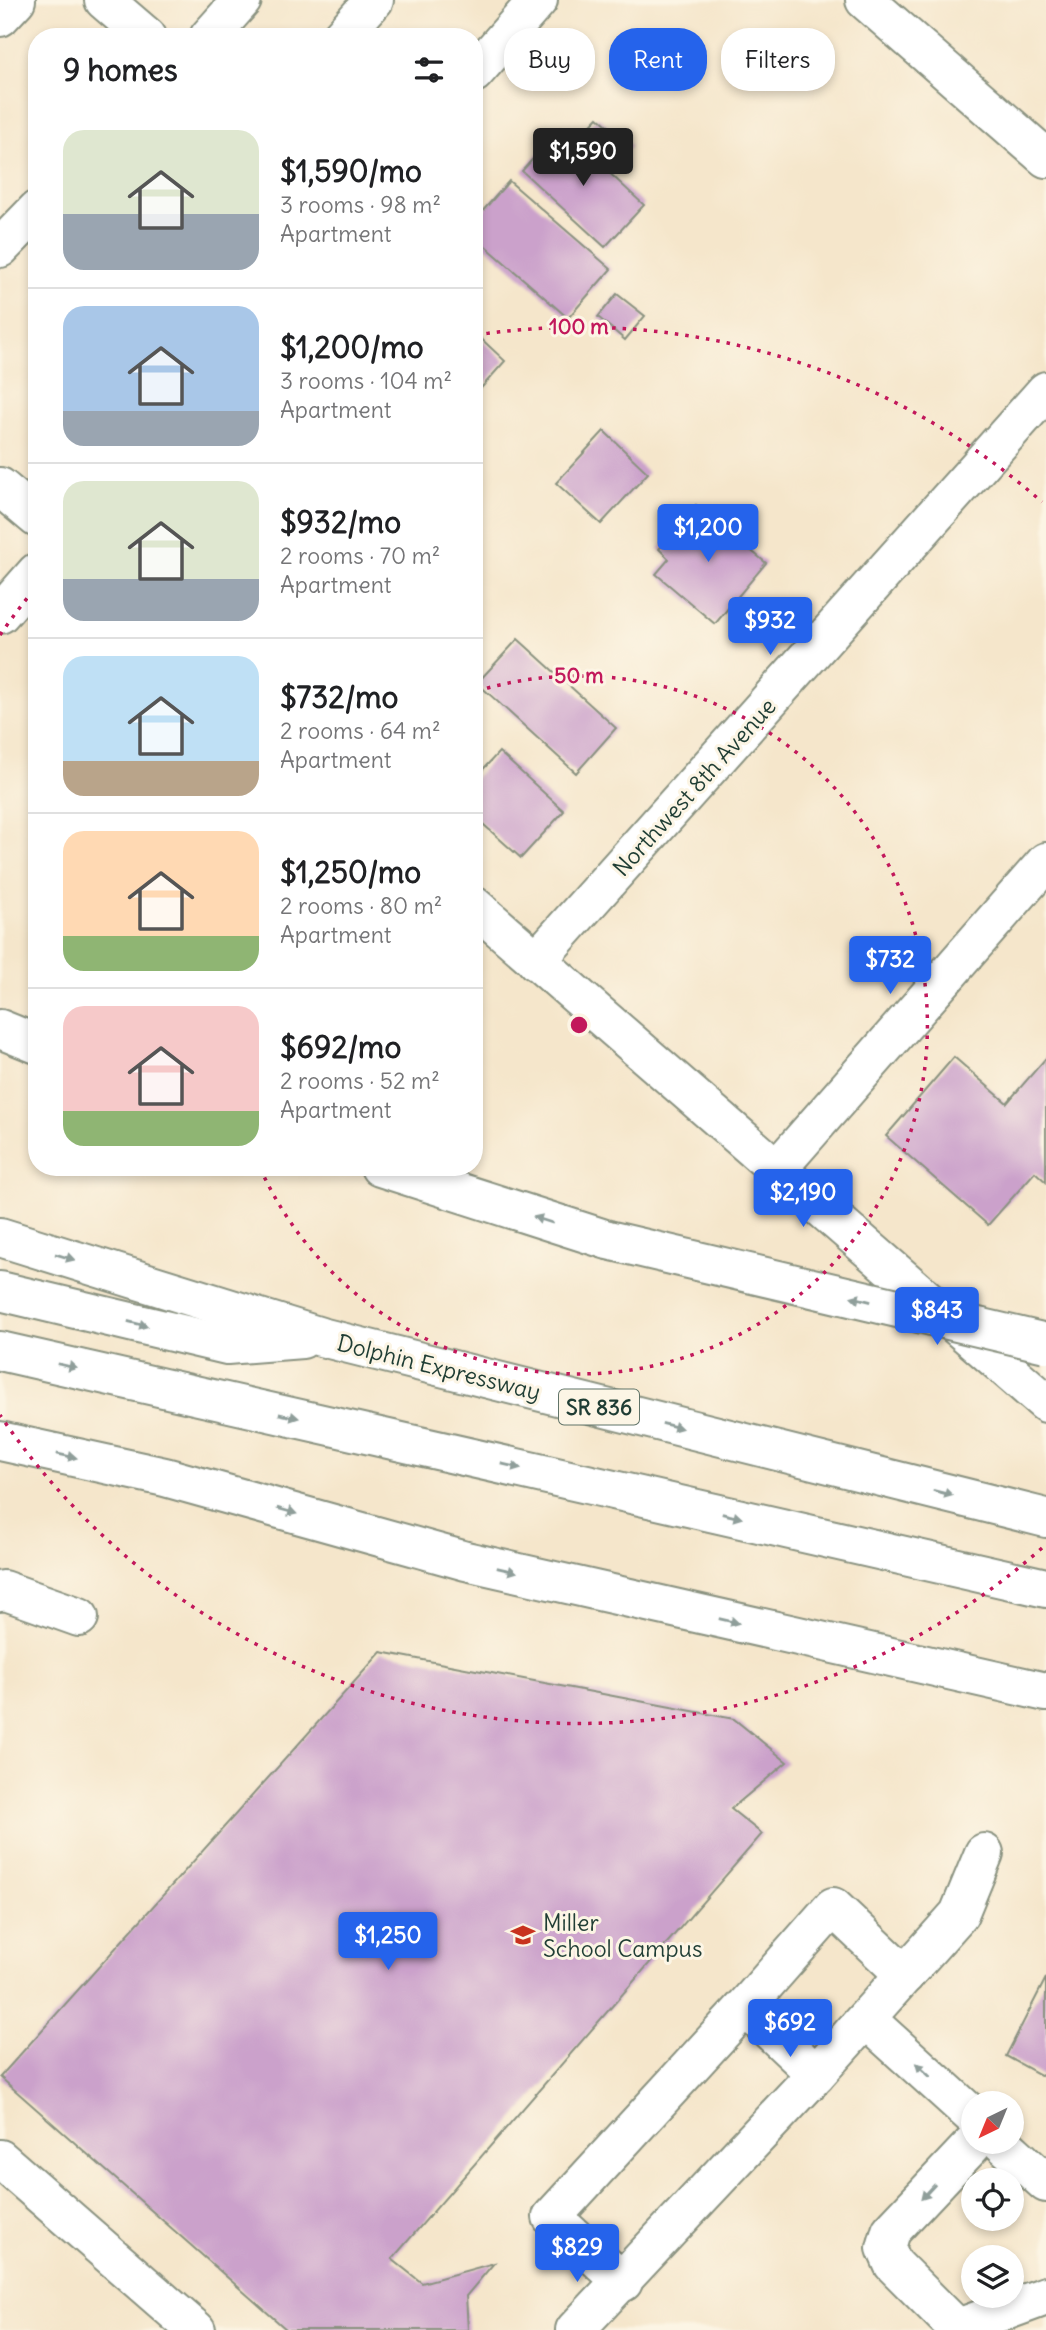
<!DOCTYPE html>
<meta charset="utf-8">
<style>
:root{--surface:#fff;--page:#f2f2f2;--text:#202124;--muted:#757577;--line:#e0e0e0;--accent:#2563eb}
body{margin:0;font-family:Delius,sans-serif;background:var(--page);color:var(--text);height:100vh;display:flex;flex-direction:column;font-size:26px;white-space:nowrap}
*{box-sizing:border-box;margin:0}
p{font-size:23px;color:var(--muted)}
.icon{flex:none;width:38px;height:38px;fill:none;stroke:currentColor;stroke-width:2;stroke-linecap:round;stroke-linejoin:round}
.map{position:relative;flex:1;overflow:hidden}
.details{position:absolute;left:28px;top:28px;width:455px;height:1148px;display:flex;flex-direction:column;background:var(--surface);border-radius:28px;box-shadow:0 4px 10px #0003}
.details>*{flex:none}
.banner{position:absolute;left:504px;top:28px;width:436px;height:63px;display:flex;gap:14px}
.needle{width:46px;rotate:223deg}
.controls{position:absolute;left:961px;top:2091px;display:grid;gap:14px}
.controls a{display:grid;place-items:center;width:63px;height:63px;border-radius:50%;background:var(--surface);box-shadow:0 4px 10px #0003;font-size:35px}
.price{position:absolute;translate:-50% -60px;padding:0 16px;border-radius:7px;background:var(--accent);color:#fff;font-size:23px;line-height:46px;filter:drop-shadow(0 2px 4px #0008)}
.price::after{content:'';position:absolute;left:50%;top:42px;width:21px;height:16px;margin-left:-10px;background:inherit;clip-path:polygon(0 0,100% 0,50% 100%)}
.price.current{background:#222;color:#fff}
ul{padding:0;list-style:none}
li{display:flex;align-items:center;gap:21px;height:175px;padding:0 35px}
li+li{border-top:2px solid var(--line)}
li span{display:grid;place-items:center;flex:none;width:196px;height:140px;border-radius:21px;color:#555}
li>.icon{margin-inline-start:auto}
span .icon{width:84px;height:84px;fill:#fffc;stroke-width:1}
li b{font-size:30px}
h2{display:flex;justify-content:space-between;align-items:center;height:84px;padding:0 35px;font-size:30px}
.pill{padding:0 24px;border-radius:28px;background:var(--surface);box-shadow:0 4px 10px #0003;font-size:24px;line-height:63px}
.pill.current{background:var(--accent);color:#fff}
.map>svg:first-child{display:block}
</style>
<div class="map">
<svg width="1046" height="2330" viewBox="0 0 1046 2330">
<rect width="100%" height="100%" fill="#fcf5e5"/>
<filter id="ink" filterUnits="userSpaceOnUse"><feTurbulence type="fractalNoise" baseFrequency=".0143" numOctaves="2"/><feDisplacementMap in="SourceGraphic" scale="14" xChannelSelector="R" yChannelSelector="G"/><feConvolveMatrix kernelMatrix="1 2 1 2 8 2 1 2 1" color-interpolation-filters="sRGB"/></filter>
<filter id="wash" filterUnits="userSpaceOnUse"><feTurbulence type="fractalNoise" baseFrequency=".00686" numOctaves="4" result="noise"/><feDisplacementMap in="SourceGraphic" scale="28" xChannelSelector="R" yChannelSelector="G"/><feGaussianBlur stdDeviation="1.57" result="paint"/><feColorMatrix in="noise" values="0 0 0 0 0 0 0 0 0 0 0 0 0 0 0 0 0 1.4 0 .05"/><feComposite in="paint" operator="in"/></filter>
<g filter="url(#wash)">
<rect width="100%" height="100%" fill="#f5e6cb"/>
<g id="blocks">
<g fill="#cba1cb">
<path d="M598,117l33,29 -17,19 -33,-30z"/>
<path d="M561,128l83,77 -39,42 -83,-76z"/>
<path d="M509,181l102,88 -43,49 -94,-82v-15z"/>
<path d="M617,294l28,22 -20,24 -27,-23z"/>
<path d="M474,332l31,29 -31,35z"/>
<path d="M604,431l44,42 -47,51 -45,-41z"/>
<path d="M696,505l70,58 -51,61 -59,-50 13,-15 -10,-10z"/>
<path d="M518,639l98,89 -40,45 -99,-90z"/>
<path d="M499,752l65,59 -43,47 -47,-42v-37z"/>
<path d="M954,1057l53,46 39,-45v124l-11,-10 -47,53 -102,-89z"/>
<path d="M381,1652l353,67 53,43 -56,47 31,25 -370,425 30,24 72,-20 -28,33 2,34h-181l-287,-253z"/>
<path d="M1046,1978v100l-40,-22z"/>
</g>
</g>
</g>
<g filter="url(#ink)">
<use href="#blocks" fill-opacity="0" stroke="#8a9280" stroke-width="2"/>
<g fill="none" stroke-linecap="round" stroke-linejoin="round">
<g stroke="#8a9280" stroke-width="42">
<g id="minor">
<path d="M104,0l43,37"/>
<path d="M865,0l181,158"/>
<path d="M0,17l16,-17"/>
<path d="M209,37l33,-37"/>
<path d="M341,37l33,-37"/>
<path d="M474,73l64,-73"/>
<path d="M0,248l37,-38"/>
<path d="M0,487l37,31"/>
<path d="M0,614l37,-42"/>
<path d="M474,906l572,497"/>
<path d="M536,961l510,-570"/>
<path d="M778,1168l268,-306"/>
<path d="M0,1592l3,-2 76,27"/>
<path d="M745,2007l88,-100 72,68"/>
<path d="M866,2019l107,97"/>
<path d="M1001,2142l45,41"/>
<path d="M0,2159l196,171"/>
<path d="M623,2282l-71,-65 193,-210 71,67"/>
<path d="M958,2328l88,-32"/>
<path d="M575,2330l241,-256 143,-160 25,-61"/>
<path d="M959,2330l-66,-66 -7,-16 5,-17 84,-89"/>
</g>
</g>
<g stroke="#8a9280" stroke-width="42">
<g id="highway">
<path d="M0,1029l37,15"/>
<path d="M380,1167l228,73"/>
<path d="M0,1237l321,100 725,181"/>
<path d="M0,1291l227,54 75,-6"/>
<path d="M0,1351l1046,237"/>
<path d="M0,1441l165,36 301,84 580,131"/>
</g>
</g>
<use href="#minor" stroke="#fff" stroke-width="38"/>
<use href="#highway" stroke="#fff" stroke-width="38"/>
<g stroke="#8a9280" stroke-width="42" stroke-linecap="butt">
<path id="highway-bridge" d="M608,1240l438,103"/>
</g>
<use href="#highway-bridge" stroke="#fff" stroke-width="38"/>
</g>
<defs><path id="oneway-solid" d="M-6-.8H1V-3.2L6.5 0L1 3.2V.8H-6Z" transform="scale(1.75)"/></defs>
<g fill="#8f9e9a">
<use href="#oneway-solid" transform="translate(543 1220) rotate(-162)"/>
<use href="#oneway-solid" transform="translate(65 1257) rotate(17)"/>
<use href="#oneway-solid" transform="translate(861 1299) rotate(-166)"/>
<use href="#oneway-solid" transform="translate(138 1324) rotate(14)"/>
<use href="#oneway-solid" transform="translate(67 1366) rotate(13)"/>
<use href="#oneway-solid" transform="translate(289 1416) rotate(12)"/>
<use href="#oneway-solid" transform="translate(672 1426) rotate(14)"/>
<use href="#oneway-solid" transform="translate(67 1456) rotate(12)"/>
<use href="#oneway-solid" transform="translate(511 1466) rotate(13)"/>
<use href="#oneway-solid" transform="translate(943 1493) rotate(14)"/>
<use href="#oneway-solid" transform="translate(287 1511) rotate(16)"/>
<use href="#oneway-solid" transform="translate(732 1516) rotate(13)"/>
<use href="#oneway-solid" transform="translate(507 1570) rotate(13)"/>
<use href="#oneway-solid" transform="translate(729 1621) rotate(13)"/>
<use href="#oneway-solid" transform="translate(923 2070) rotate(-137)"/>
<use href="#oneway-solid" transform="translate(928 2192) rotate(133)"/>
</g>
</g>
<g fill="none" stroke="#c2185b" stroke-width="3.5" stroke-dasharray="3.5 7">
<path d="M477 691A349 349 0 1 1 261 1170"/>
<path d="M1042 1548A698 698 0 0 1 0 1415M0 635A698 698 0 0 1 37 586M476 335A698 698 0 0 1 1042 502"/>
</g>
<defs>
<g id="university-bare" transform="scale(1.89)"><path d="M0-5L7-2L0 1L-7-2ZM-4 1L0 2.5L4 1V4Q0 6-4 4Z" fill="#c8321e" stroke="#fcf5e5" stroke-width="2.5" paint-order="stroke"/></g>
</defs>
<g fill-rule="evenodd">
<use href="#university-bare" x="523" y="1935"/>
</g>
<g text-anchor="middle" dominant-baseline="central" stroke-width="6" stroke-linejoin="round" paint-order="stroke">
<rect fill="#fcf5e5" stroke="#617469" stroke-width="2" x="559" y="1389.5" width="80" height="35" rx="5"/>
<g font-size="21" font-weight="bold" fill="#1f3d34">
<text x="599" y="1407">SR 836</text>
</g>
<g font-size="23" fill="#1f3d34" stroke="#fcf5e5">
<text transform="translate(694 787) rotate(-48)">Northwest 8th Avenue</text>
<text transform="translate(439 1367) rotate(14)">Dolphin Expressway</text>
</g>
<g font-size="23" fill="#1f3d34" stroke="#fcf5e5" text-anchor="start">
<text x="543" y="1922">Miller<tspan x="543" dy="26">School Campus</tspan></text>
</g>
</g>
<circle cx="579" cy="1025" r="10" fill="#c2185b" stroke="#fcf5e5" stroke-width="3.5"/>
<g font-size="21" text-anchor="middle" font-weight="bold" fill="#c2185b" stroke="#fcf5e5" stroke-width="6" stroke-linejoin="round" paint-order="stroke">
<text x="579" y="334">100 m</text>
<text x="579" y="683">50 m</text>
</g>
</svg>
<div class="controls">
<a><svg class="needle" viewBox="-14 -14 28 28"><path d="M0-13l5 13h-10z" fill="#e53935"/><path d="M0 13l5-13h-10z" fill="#757577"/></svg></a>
<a><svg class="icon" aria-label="locate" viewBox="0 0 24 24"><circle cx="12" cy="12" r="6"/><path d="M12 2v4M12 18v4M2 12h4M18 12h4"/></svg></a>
<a><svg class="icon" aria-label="layers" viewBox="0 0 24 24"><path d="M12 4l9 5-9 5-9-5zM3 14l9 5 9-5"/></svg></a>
</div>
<b class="price current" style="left:583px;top:188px">$1,590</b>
<b class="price" style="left:708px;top:564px">$1,200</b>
<b class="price" style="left:770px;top:657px">$932</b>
<b class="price" style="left:890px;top:996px">$732</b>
<b class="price" style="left:803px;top:1229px">$2,190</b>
<b class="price" style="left:937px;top:1347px">$843</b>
<b class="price" style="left:388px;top:1972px">$1,250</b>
<b class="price" style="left:790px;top:2059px">$692</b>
<b class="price" style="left:577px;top:2284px">$829</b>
<div class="banner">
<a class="pill">Buy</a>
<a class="pill current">Rent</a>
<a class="pill">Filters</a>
</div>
<section class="details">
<h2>9 homes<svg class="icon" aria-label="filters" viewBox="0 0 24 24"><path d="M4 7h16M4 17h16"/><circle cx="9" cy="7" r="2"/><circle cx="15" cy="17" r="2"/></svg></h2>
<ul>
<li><span style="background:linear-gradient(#dfe7d0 60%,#9aa5b1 0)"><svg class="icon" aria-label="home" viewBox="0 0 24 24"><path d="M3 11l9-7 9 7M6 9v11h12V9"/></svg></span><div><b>$1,590/mo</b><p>3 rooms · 98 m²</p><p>Apartment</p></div></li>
<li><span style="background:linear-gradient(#a9c7e8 75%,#9aa5b1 0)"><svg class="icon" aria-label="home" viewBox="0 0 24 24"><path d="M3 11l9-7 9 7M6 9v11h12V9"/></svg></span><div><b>$1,200/mo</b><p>3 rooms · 104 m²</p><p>Apartment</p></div></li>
<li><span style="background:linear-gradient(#dfe7d0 70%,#9aa5b1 0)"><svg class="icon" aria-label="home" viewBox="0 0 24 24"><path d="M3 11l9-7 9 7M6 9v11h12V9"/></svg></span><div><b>$932/mo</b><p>2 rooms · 70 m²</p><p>Apartment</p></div></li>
<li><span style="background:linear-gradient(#bfe0f5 75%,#b9a48a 0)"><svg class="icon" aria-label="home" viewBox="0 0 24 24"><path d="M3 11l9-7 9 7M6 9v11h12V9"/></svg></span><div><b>$732/mo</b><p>2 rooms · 64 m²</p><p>Apartment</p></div></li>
<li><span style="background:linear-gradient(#ffd9b3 75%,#8fb573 0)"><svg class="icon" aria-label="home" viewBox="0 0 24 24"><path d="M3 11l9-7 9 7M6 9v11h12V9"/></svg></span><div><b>$1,250/mo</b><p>2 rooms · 80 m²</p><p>Apartment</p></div></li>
<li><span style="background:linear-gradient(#f6c9c9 75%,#8fb573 0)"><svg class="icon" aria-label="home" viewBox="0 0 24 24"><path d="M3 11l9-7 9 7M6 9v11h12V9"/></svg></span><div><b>$692/mo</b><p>2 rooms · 52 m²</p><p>Apartment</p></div></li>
</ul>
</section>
</div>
